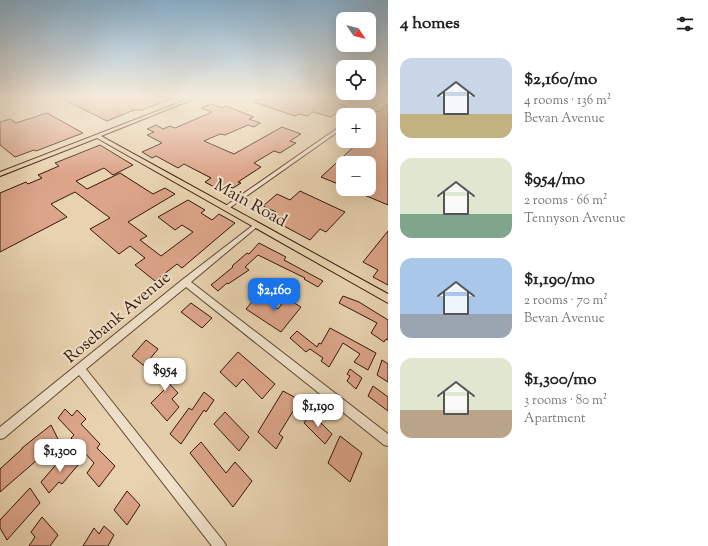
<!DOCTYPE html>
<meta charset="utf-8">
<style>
:root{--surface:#fff;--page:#f2f2f2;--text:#222;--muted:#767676;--accent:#1a73e8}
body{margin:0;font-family:"Sorts Mill Goudy",serif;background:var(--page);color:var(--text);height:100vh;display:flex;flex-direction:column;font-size:15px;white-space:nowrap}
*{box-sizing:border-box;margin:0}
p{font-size:13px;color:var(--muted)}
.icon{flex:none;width:22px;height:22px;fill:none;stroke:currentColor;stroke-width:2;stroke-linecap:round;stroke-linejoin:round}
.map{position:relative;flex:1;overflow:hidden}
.panel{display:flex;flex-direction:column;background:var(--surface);width:320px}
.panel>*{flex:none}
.needle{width:26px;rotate:125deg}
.tools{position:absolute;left:336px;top:12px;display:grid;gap:8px}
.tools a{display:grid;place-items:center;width:40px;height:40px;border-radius:8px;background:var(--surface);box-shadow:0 4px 16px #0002;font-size:20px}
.price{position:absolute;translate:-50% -34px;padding:0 9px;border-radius:8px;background:#fff;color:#222;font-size:13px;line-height:26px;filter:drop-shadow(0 1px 2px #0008)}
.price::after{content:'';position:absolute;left:50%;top:24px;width:12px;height:9px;margin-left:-6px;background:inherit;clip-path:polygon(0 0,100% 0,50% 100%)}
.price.active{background:var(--accent);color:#fff}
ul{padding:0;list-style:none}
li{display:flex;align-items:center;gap:12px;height:100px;padding:0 12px}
li span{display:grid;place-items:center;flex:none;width:112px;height:80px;border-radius:12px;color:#555}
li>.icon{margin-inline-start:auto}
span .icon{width:48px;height:48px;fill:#fffc;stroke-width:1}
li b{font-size:17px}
h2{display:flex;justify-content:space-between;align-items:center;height:48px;padding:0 12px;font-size:17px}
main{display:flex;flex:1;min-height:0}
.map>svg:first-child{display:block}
</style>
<main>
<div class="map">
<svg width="388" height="546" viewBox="0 0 388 546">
<rect width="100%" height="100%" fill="#e8d2af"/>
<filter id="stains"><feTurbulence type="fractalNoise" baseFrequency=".005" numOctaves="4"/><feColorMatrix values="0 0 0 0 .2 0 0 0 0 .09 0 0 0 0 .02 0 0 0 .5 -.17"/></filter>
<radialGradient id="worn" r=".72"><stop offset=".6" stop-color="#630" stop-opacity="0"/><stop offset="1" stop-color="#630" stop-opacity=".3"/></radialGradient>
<g fill="#dca489" stroke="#34170a">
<path d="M61,98h112l-31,12h-8l-27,11z"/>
<path d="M263,98h75l-7,4 16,4 -16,11 -18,-5 -6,4 -8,-2 -4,2 -42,-14z"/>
<path d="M211,104l11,4 4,-2 28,11 -5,2 11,4 -6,4 -6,-2 -23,10 -5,-1 -16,7 30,13 48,-27 19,7 -11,7 6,2 -16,10 -6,-2 -20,12 7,4 -23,15 3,1 -8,5 -3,-1 -7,5 -18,-10 6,-4 -27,-14 -6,4 -22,-12 -4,2 -10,-6 20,-9 -15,-8 7,-3 -7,-3 9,-4 7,4 7,-3 5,2 37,-16 -11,-4z"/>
<path d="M388,104v101l-38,-16h19v-26h-26v23l-22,-9 38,-35 10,3v-31l5,-3 5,1z"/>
<path d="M47,113l36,20 -47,18 -2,-1 -19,7 -15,-12v-23l10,-3 6,4z"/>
<path d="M100,145l33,20 -20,10 -9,-7 -28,13 11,8 33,-16 33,21 12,-6 10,6 -47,28 19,14 -7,4 21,16 32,-24 -11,-7 -7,5 -17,-13 30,-17 17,10 -4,3 11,7 7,-6 16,9 -53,45 -5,-4 -22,17 -20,-16 10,-7 -15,-12 -11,8 -29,-25 20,-11 -35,-26 -24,12 16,13 -67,35v-59l26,-11 2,2 14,-6 -4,-3 21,-9 -4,-3z"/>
<path d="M300,191l45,21 -19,20 -6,-3 -10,11 -41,-22 7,-6 -13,-6 14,-12 13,6z"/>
<path d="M388,231v54l-15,-8 5,-7 -15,-8z"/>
<path d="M259,243l27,14 -2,3 39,21 -5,6 -14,-8 1,-1 -47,-23 -13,12 4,3 -21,14 -1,-1 -9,8 -7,-6 22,-18 -1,-1 15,-13 2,1z"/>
<path d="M257,296l21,13 8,-11 15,9 -20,25 -35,-23z"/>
<path d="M343,296l16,6 29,18v20l-2,-1 -2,3 -13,-9 6,-10 -38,-20z"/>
<path d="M191,303l21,15 -10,10 -21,-16z"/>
<path d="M330,328l46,25 -8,17 -14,-8 6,-8 -17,-11 -14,24 -8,-6 2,-3 -13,-9 -4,3 -16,-14 7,-7 20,16 2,-4 2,1z"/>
<path d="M146,340l12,9 -13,16h-2l-11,-9z"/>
<path d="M238,352l37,32 -13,15 -19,-20 -7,8 -16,-15z"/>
<path d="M169,359l7,9 -12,10 14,15 -6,6 7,8 -12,14 -16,-18 14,-14 -13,-17z"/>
<path d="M382,360l6,4v18l-11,-7z"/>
<path d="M350,369l12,9 -6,11 -9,-8 3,-5 -3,-2z"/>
<path d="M373,386l15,11v14l-20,-15z"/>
<path d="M283,391l17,9 -21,34 4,3 -7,12 -18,-17z"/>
<path d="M204,392l10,8 -8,12 -2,-2 -23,34 -11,-10 19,-26 3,2z"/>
<path d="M65,409l7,7 5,-6 9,9 -5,5 19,20 -3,4 18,18 -16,21 -12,-14 7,-10 -23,-25 3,-3 -16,-17z"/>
<path d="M225,412l24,25 -10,14 -25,-27z"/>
<path d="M311,413l21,21 -7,10 -21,-21z"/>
<path d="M51,425l8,16 -59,51v-23l22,-20v-1z"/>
<path d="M340,436l22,17 -12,29 -22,-19z"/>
<path d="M201,442l25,31 9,-11 17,19 -19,26 -43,-54z"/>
<path d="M67,452l11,13 -16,19 -3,-2 -10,11 -8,-11z"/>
<path d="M30,488l10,15 -33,37 -7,-12v-8z"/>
<path d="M127,491l13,14 -13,20 -13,-15z"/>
<path d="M42,517l16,18 -8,11h-21l6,-9 -4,-5z"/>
<path d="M104,526l10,9 -6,11h-25l11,-18 5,6z"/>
</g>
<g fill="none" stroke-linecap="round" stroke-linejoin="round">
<g stroke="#614633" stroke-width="2">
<g id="minor">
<path d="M381,98h4l-24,17h-4z"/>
<path d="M342,125h1v3l-115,81h-4v-2z"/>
<path d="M256,223l2,1 1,1 -1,1 -67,56 197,152v12l-4,-1 -198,-158 -100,82 138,173 2,4h-14l-133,-171 -75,63 -4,1v-12l182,-147z"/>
</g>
</g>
<g stroke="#34170a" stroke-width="2">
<path id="major" d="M191,98h5l-95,38 287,158v9l-291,-165 -97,38v-4z"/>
</g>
<use href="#minor" fill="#f0e2cb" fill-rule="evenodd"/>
<use href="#major" fill="#e8d2af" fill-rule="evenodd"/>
</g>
<linearGradient id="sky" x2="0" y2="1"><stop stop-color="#89b4d3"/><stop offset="0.56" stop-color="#f5ebdb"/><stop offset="1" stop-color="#f5ebdb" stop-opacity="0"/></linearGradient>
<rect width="388" height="174" fill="url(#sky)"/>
<g text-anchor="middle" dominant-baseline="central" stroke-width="4" stroke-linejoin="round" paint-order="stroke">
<g font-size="17" fill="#34170a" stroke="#f0e2cb">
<text transform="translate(250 204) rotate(29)">Main Road</text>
<text transform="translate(118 318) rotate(-40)">Rosebank Avenue</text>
</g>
</g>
<rect width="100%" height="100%" filter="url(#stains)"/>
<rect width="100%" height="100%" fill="url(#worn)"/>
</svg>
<div class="tools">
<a><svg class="needle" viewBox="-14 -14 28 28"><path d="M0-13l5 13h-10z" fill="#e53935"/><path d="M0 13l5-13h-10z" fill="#767676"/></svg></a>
<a><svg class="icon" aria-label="locate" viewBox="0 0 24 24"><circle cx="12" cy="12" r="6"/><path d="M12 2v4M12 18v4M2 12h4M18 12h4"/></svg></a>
<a>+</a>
<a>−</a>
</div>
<b class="price active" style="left:274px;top:312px">$2,160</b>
<b class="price" style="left:165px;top:392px">$954</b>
<b class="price" style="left:318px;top:428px">$1,190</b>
<b class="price" style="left:60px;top:473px">$1,300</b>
</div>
<section class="panel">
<h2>4 homes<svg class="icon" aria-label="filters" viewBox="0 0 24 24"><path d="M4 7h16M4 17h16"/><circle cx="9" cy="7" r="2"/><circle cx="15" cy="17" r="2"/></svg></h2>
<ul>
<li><span style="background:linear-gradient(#c9d6e8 70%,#c2b280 0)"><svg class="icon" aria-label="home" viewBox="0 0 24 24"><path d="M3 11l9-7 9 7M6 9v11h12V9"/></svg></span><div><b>$2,160/mo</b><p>4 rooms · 136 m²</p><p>Bevan Avenue</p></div></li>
<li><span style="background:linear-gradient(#dfe7d0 70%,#7fa58c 0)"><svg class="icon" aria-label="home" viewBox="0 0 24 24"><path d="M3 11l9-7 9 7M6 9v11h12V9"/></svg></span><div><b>$954/mo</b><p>2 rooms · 66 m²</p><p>Tennyson Avenue</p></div></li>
<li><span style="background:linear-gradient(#a9c7e8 70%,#9aa5b1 0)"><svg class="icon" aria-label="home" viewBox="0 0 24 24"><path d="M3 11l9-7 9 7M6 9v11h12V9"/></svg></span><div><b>$1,190/mo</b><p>2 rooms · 70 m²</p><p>Bevan Avenue</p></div></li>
<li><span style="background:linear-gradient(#dfe7d0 65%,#b9a48a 0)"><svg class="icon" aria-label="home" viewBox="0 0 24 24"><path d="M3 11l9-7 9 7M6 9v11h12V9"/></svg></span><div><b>$1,300/mo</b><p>3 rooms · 80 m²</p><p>Apartment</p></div></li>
</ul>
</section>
</main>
